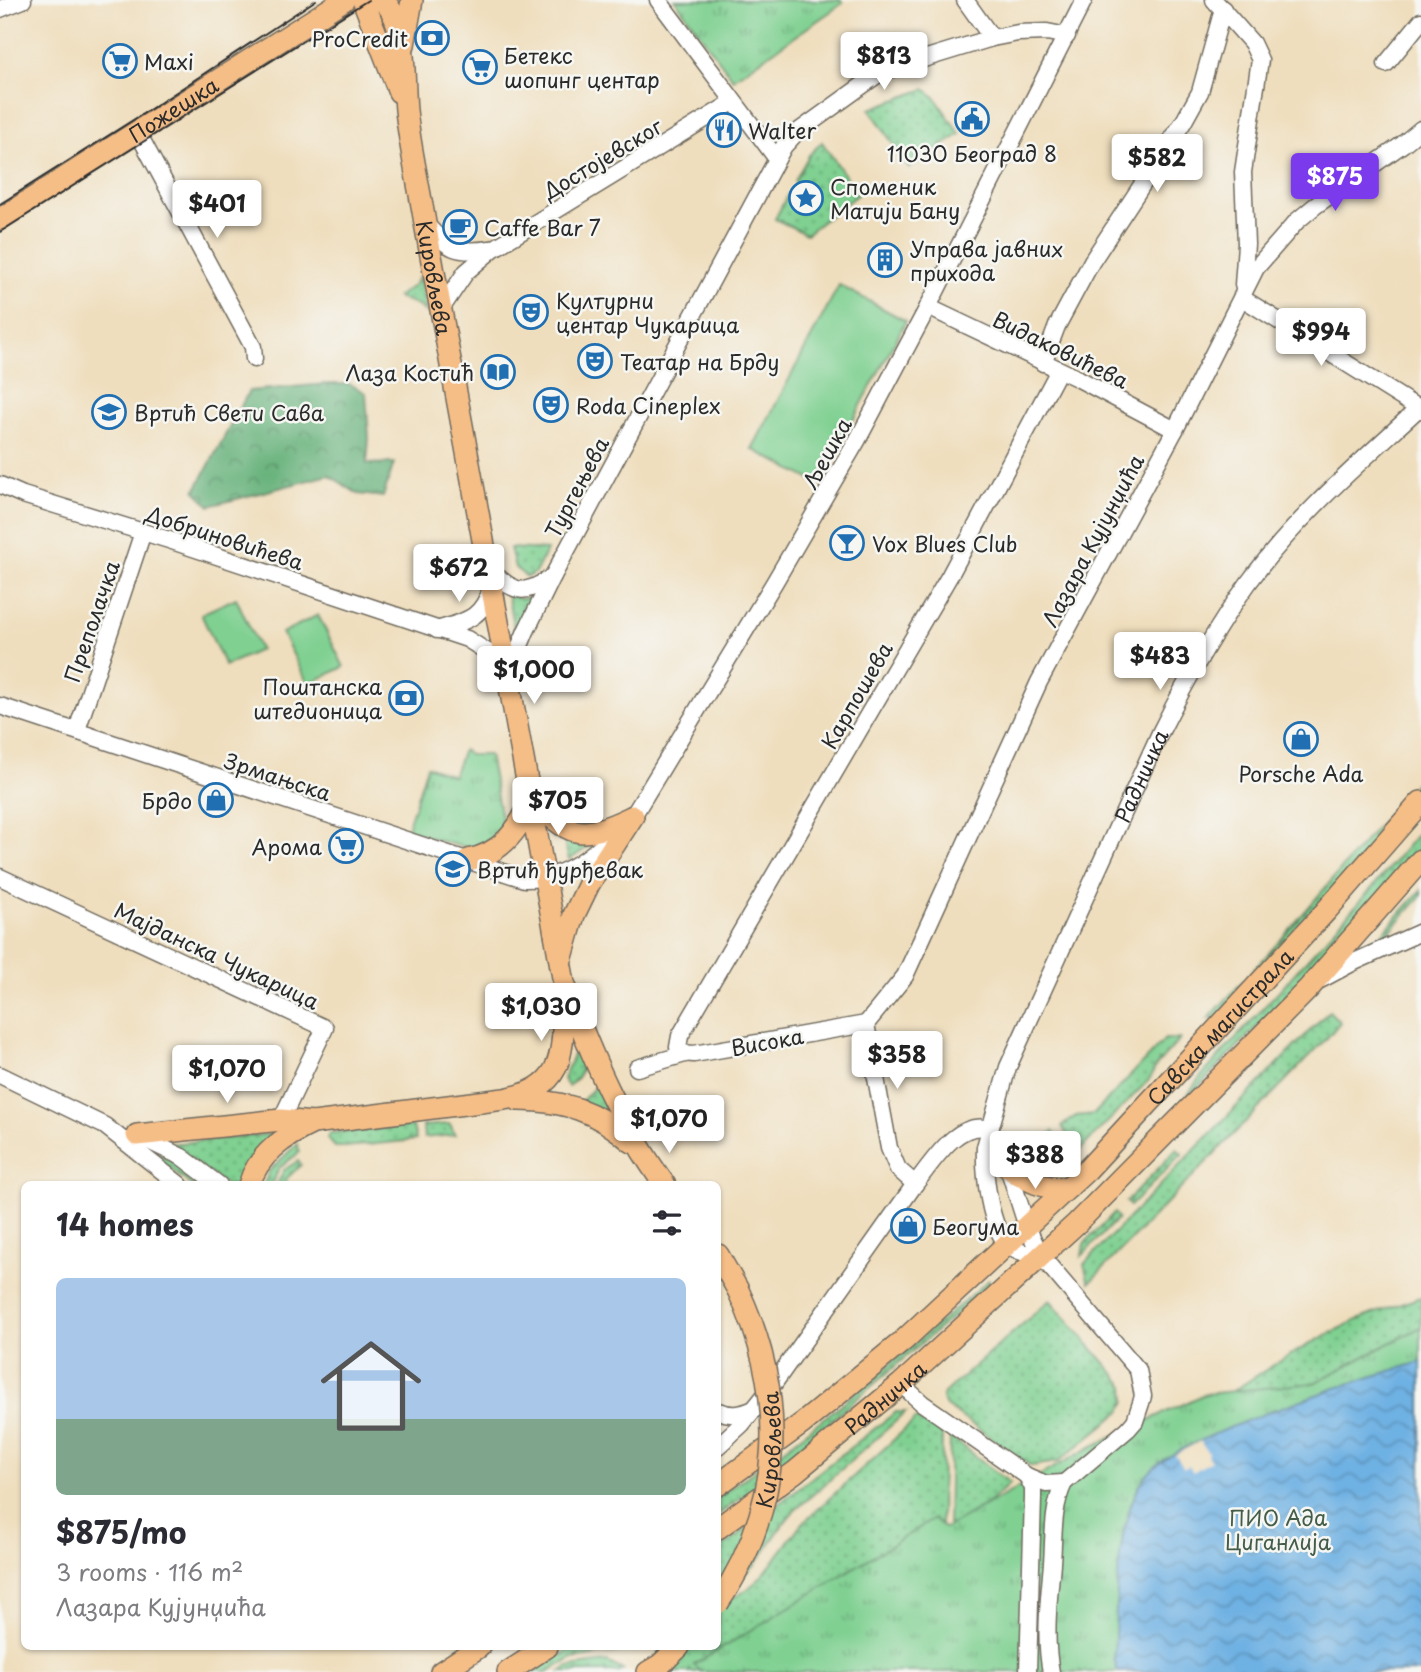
<!DOCTYPE html>
<meta charset="utf-8">
<style>
:root{--surface:#fff;--page:#f2f2f3;--text:#2b2b33;--muted:#7c7c81;--accent:#7c3aed}
body{margin:0;font-family:"Playpen Sans",sans-serif;background:var(--page);color:var(--text);height:100vh;display:flex;flex-direction:column;font-size:26px;white-space:nowrap}
*{box-sizing:border-box;margin:0}
p{font-size:23px;color:var(--muted)}
.icon{flex:none;width:38px;height:38px;fill:none;stroke:currentColor;stroke-width:2;stroke-linecap:round;stroke-linejoin:round}
.map{position:relative;flex:1;overflow:hidden}
.side{position:absolute;left:21px;top:1181px;width:700px;height:469px;display:flex;flex-direction:column;background:var(--surface);border-radius:10px;box-shadow:0 2px 5px #0004}
.side>*{flex:none}
.price{position:absolute;translate:-50% -60px;padding:0 16px;border-radius:7px;background:#fff;color:#222;font-size:23px;line-height:46px;filter:drop-shadow(0 2px 4px #0008)}
.price::after{content:'';position:absolute;left:50%;top:42px;width:21px;height:16px;margin-left:-10px;background:inherit;clip-path:polygon(0 0,100% 0,50% 100%)}
.price.selected{background:var(--accent);color:#fff}
ul{padding:0;list-style:none}
li{display:grid;align-content:center;gap:14px;height:371px;padding:0 35px}
li span{display:grid;place-items:center;height:217px;border-radius:10px;color:#555}
li>.icon{margin-inline-start:auto}
span .icon{width:126px;height:126px;fill:#fffc;stroke-width:1}
li b{font-size:30px}
h2{display:flex;justify-content:space-between;align-items:center;height:84px;padding:0 35px;font-size:30px}
.map>svg:first-child{display:block}
</style>
<div class="map">
<svg width="1421" height="1672" viewBox="0 0 1421 1672">
<defs>
<pattern id="grass-dots" width="8" height="8" patternUnits="userSpaceOnUse" patternTransform="scale(1.75)"><rect width="8" height="8" fill="#7fd091"/><path d="M2 2h.1M6 6h.1" fill="none" stroke="#68a977" stroke-width="1.8" stroke-linecap="round"/></pattern>
<pattern id="forest-crowns" width="20" height="18" patternUnits="userSpaceOnUse" patternTransform="scale(1.75)"><rect width="20" height="18" fill="#67b27b"/><path d="M2 6a3 3 0 1 1 6 0M12 15a3 3 0 1 1 6 0" fill="none" stroke="#559165"/></pattern>
<pattern id="park-tufts" width="24" height="20" patternUnits="userSpaceOnUse" patternTransform="scale(1.75)"><rect width="24" height="20" fill="#7fd091"/><path d="M3 7l-1-3M5 7V3M7 7l1-3M15 17l-1-3M17 17v-4M19 17l1-3" fill="none" stroke="#68a977"/></pattern>
<pattern id="water-waves" width="16" height="10" patternUnits="userSpaceOnUse" patternTransform="scale(1.75)"><rect width="16" height="10" fill="#6eb1e3"/><path d="M0 5q4-4 8 0t8 0" fill="none" stroke="#5b90b8"/></pattern>
</defs>
<rect width="100%" height="100%" fill="#f6f6f2"/>
<filter id="ink" filterUnits="userSpaceOnUse"><feTurbulence type="fractalNoise" baseFrequency=".0143" numOctaves="2"/><feDisplacementMap in="SourceGraphic" scale="14" xChannelSelector="R" yChannelSelector="G"/><feConvolveMatrix kernelMatrix="1 2 1 2 8 2 1 2 1" color-interpolation-filters="sRGB"/></filter>
<filter id="wash" filterUnits="userSpaceOnUse"><feTurbulence type="fractalNoise" baseFrequency=".00686" numOctaves="4" result="noise"/><feDisplacementMap in="SourceGraphic" scale="28" xChannelSelector="R" yChannelSelector="G"/><feGaussianBlur stdDeviation="1.57" result="paint"/><feColorMatrix in="noise" values="0 0 0 0 0 0 0 0 0 0 0 0 0 0 0 0 0 1.4 0 .05"/><feComposite in="paint" operator="in"/></filter>
<g filter="url(#wash)">
<rect width="100%" height="100%" fill="#efdebd"/>
<g fill="url(#grass-dots)" stroke="#557e5e" stroke-width="2">
<path d="M925,89l9,7 26,38 -51,34 -39,-59z"/>
<path d="M822,142l36,52 -52,40 -31,-15 13,-25 20,11 6,-9 -20,-14 15,-27z"/>
<path d="M419,277l7,35 -11,-8 -18,-7 16,-11z"/>
<path d="M510,548l37,2 -12,23 -8,4 -12,-9z"/>
<path d="M507,593l14,6 15,-3 -19,49z"/>
<path d="M1421,776v12l-113,132 -92,97 -8,2 70,-76z"/>
<path d="M1421,829v19l-81,95 -159,161 16,-23 176,-194z"/>
<path d="M563,837l14,4h20l-28,19z"/>
<path d="M1421,890v6l-45,51 -8,3z"/>
<path d="M1329,1011l11,11 -13,16 -238,245 -5,-19z"/>
<path d="M571,1015c7,25 24,53 -3,71l-5,-7 11,-26z"/>
<path d="M1165,1039h15l-24,27 -7,14 -72,73 -15,-27 14,-10 18,-2z"/>
<path d="M596,1086l19,35 -35,-18z"/>
<path d="M450,1124l5,11 -31,3 -1,-12z"/>
<path d="M413,1126l3,14 -71,7h-10l-8,-9 3,-5z"/>
<path d="M1053,1131l19,26 -11,8h-10c-12,-12 -10,-23 2,-34z"/>
<path d="M272,1134l-26,31 -8,20h-12l-57,-41z"/>
<path d="M135,1141l55,30 15,14h-14z"/>
<path d="M297,1144l3,8 -21,16 -8,17h-7l5,-14z"/>
<path d="M1177,1149l5,5 -52,52 -4,-4z"/>
<path d="M298,1161l3,4 -14,13 -2,7h-8l7,-15z"/>
<path d="M1114,1213l4,5 -36,38 2,-12z"/>
<path d="M989,1280l2,4 -185,158 -12,16 -76,57v-18c95,-66 183,-141 271,-217z"/>
<path d="M1421,1297v65l-206,41c45,-30 90,-59 140,-82 21,-9 44,-16 66,-24z"/>
<path d="M1050,1300l75,86 1,15 -5,10 -63,51 -27,4 -85,-60 -4,-7 2,-6z"/>
<path d="M896,1412h10l-114,101c-29,34 -29,58 -74,77v-39z"/>
<path d="M916,1419l18,4 8,4 -1,106 -245,139h-21l-17,-20 5,-5h55v-44c48,-12 59,-56 91,-86 36,-33 72,-65 107,-98z"/>
<path d="M950,1436l60,47 -18,17 -44,29z"/>
<path d="M574,1647h63l-8,3 -58,9 -24,13h-15z"/>
<path d="M607,1662l16,8 -4,2h-58l7,-5z"/>
</g>
<path fill="url(#forest-crowns)" stroke="#496e53" stroke-width="2" d="M326,384h24l16,9 3,45 -2,26 27,-1 -11,34 -25,-3 -29,-19 -119,31 -15,-15 54,-100z"/>
<g fill="url(#park-tufts)" stroke="#557e5e" stroke-width="2">
<path d="M675,0h166l2,3 -110,76z"/>
<path d="M463,750l7,5h19l13,68c-8,45 -68,15 -95,6l20,-63 26,10z"/>
<path d="M1421,1327v345h-720l-7,-7 240,-146 11,9 148,-82 112,-52 109,-11z"/>
</g>
<g fill="#7fd091" stroke="#557e5e" stroke-width="2">
<path d="M839,285l67,36 -87,163 -67,-35z"/>
<path d="M236,598l24,52 -35,16 -24,-52z"/>
<path d="M318,615l26,52 -36,17 -26,-51z"/>
</g>
<path fill="url(#water-waves)" stroke="#4c6e87" stroke-width="2" d="M1421,1362v310h-303l-4,-14c3,-51 0,-141 32,-182 16,-20 55,-36 78,-46 64,-27 130,-49 197,-68z"/>
<path fill="#efdebd" d="M1200,1441l8,12 -1,3 4,5 -18,11 -4,-6 -5,2 -9,-13z"/>
</g>
<g filter="url(#ink)">
<g fill="none" stroke-linecap="round" stroke-linejoin="round">
<g stroke="#706a5e" stroke-width="19">
<g id="minor">
<path d="M658,0l119,159"/>
<path d="M965,0l27,38"/>
<path d="M1214,0l38,43 8,17 -17,112 3,72 -3,41"/>
<path d="M0,9l23,-9"/>
<path d="M1386,64l35,-43"/>
<path d="M137,131l116,216 1,12"/>
<path d="M426,224c22,25 30,30 64,25"/>
<path d="M1242,298l179,112"/>
<path d="M928,307l149,71 98,52"/>
<path d="M441,309l25,-37 27,-23 240,-147"/>
<path d="M1043,363l14,-37 35,-65 92,-140 16,-29 23,-83"/>
<path d="M0,485l23,10 146,45 298,99 38,24"/>
<path d="M488,568c26,24 34,30 65,8"/>
<path d="M437,630c29,-9 45,-11 54,-42"/>
<path d="M507,677l19,-46 27,-55 231,-430 11,-12 86,-62 111,-34 26,-5 29,-1 20,4"/>
<path d="M0,706l524,173c48,1 77,-32 109,-63l141,-233 83,-142 71,-134 156,-307"/>
<path d="M79,724l64,-192"/>
<path d="M0,877l325,151 -44,92"/>
<path d="M1322,979l30,-16 69,-31"/>
<path d="M866,1024l39,-48 134,-294 136,-252 81,-162 41,-47 18,-15 88,-62 18,-15"/>
<path d="M866,1024l-172,30 -13,-1 -3,-6 2,-11 270,-461 109,-205"/>
<path d="M866,1024l23,124 9,21 17,15"/>
<path d="M637,1068l48,-14"/>
<path d="M0,1075l105,51 75,59"/>
<path d="M138,1136l44,21 37,28"/>
<path id="s1" d="M1041,1256c-10,-1 -22,-3 -31,-10 -21,-16 -26,-74 -25,-99l23,-80 152,-334c26,-52 55,-104 89,-151 48,-66 113,-121 172,-176"/>
<path d="M901,1384l21,19 105,73 19,8 18,-1"/>
<path d="M718,1411c14,5 22,4 36,-2"/>
<path d="M718,1446l24,-22 28,-35 145,-205c18,-22 42,-65 75,-55l18,38 19,60 14,29 97,114 5,26 -2,7 -6,18 -7,8 -64,54c-12,25 -10,53 -12,80 -3,36 -8,73 -1,109"/>
<path d="M1027,1476l6,12v9l-5,175"/>
</g>
</g>
<g stroke="#706a5e" stroke-width="24">
<g id="major">
<path d="M363,0l36,92"/>
<path id="s2" d="M383,0c25,24 20,78 23,110 4,38 13,76 19,113l139,760c27,71 56,141 101,202"/>
<path d="M404,45l8,-45"/>
<path id="s3" d="M0,219l344,-219"/>
<path d="M528,795c42,40 48,48 103,22"/>
<path d="M468,860c32,-6 50,-28 62,-57"/>
<path d="M562,957l12,-42 15,-31 44,-68"/>
<path d="M518,1100c47,1 78,10 114,42"/>
<path d="M137,1135l144,-15 32,3"/>
<path d="M1008,1167c19,15 37,22 60,21"/>
<path d="M249,1185c9,-31 36,-49 64,-62l191,-24c65,-11 58,-51 60,-104"/>
<path d="M718,1255l20,35"/>
<path id="s4" d="M718,1485l85,-62 100,-82 184,-171 239,-259 95,-109"/>
<path id="s5" d="M718,1528l77,-56 106,-88 176,-161 231,-234 113,-129"/>
<path d="M441,1672l38,-25"/>
<path d="M508,1672l39,-25"/>
<path d="M648,1672l12,-7 19,-18"/>
</g>
</g>
<use href="#minor" stroke="#fff" stroke-width="16"/>
<use href="#major" stroke="#f6be87" stroke-width="21"/>
<g stroke="#2b2b2b" stroke-width="2">
<path d="M0,204l152,-96 164,-108"/>
<path d="M0,232l368,-232"/>
</g>
<g stroke="#706a5e" stroke-width="24" stroke-linecap="butt">
<g id="major-bridge">
<path id="s6" d="M718,1603c66,-98 70,-206 20,-313"/>
</g>
</g>
<use href="#major-bridge" stroke="#f6be87" stroke-width="21"/>
</g>
</g>
<defs>
<g id="bank-ring" transform="scale(1.75)"><circle r="9.5" fill="#f6f6f2" stroke="#1f6fb2" stroke-width="1.5"/><path d="M-6-4H6V4H-6ZM0-2.3a2.3 2.3 0 1 0 0 4.6a2.3 2.3 0 1 0 0-4.6Z" fill="#1f6fb2"/></g>
<g id="supermarket-ring" transform="scale(1.75)"><circle r="9.5" fill="#f6f6f2" stroke="#1f6fb2" stroke-width="1.5"/><path d="M-6-5.5h2.5l.6 2H6L4.5 2H-2.5L-4.4-4H-6ZM-1.5 3.2a1.3 1.3 0 1 0 .1 0ZM3 3.2a1.3 1.3 0 1 0 .1 0Z" fill="#1f6fb2"/></g>
<g id="civic-ring" transform="scale(1.75)"><circle r="9.5" fill="#f6f6f2" stroke="#1f6fb2" stroke-width="1.5"/><path d="M-.6-6.5H3V-4.5H.6V-3L4-1V1h2V6H-6V1h2V-1L-.6-3ZM-1.2 2.5V6h2.4V2.5Z" fill="#1f6fb2"/></g>
<g id="restaurant-ring" transform="scale(1.75)"><circle r="9.5" fill="#f6f6f2" stroke="#1f6fb2" stroke-width="1.5"/><path d="M-5-6h1v4h1v-4h1v4h1v-4h1v5L-1.5 .5V6h-2V.5L-5-1ZM5-6V6H3V1.5H1.5Q1.5-4 5-6Z" fill="#1f6fb2"/></g>
<g id="sight-ring" transform="scale(1.75)"><circle r="9.5" fill="#f6f6f2" stroke="#1f6fb2" stroke-width="1.5"/><path d="M0-6L1.8-2.2L6-1.7L2.9 1.2L3.7 5.4L0 3.3L-3.7 5.4L-2.9 1.2L-6-1.7L-1.8-2.2Z" fill="#1f6fb2"/></g>
<g id="cafe-ring" transform="scale(1.75)"><circle r="9.5" fill="#f6f6f2" stroke="#1f6fb2" stroke-width="1.5"/><path d="M-5.5-4.5H6V0H3Q3 3.5 0 3.5H-2.5Q-5.5 3.5-5.5 0ZM3-3.2v2h1.7v-2ZM-6 4.5H4V6H-6Z" fill="#1f6fb2"/></g>
<g id="building-ring" transform="scale(1.75)"><circle r="9.5" fill="#f6f6f2" stroke="#1f6fb2" stroke-width="1.5"/><path d="M-4-6H4V6H1V3H-1V6H-4ZM-2.5-4.3h1.7v1.8h-1.7ZM.8-4.3h1.7v1.8H.8ZM-2.5-1h1.7V.8h-1.7ZM.8-1h1.7V.8H.8Z" fill="#1f6fb2"/></g>
<g id="theatre-ring" transform="scale(1.75)"><circle r="9.5" fill="#f6f6f2" stroke="#1f6fb2" stroke-width="1.5"/><path d="M-5-5.5Q0-4 5-5.5V0Q5 5 0 6Q-5 5-5 0ZM-3.3-2.5H-1v1.5H-3.3ZM1-2.5H3.3v1.5H1ZM-2.8 1Q0 5.5 2.8 1Z" fill="#1f6fb2"/></g>
<g id="library-ring" transform="scale(1.75)"><circle r="9.5" fill="#f6f6f2" stroke="#1f6fb2" stroke-width="1.5"/><path d="M-6-4Q-3-5.5-.7-3.5V5Q-3 3-6 4ZM6-4Q3-5.5 .7-3.5V5Q3 3 6 4Z" fill="#1f6fb2"/></g>
<g id="school-ring" transform="scale(1.75)"><circle r="9.5" fill="#f6f6f2" stroke="#1f6fb2" stroke-width="1.5"/><path d="M0-5L7-2L0 1L-7-2ZM-4 1L0 2.5L4 1V4Q0 6-4 4Z" fill="#1f6fb2"/></g>
<g id="bar-ring" transform="scale(1.75)"><circle r="9.5" fill="#f6f6f2" stroke="#1f6fb2" stroke-width="1.5"/><path d="M-6-5H6L.8 .8V4.5H3.5V6h-7V4.5H-.8V.8Z" fill="#1f6fb2"/></g>
<g id="shop-ring" transform="scale(1.75)"><circle r="9.5" fill="#f6f6f2" stroke="#1f6fb2" stroke-width="1.5"/><path d="M-5-2.5h2.3a2.7 3.5 0 0 1 5.4 0H5L5.5 6h-11ZM-1.5-2.5h3a1.5 2.3 0 0 0-3 0Z" fill="#1f6fb2"/></g>
</defs>
<g fill-rule="evenodd">
<use href="#bank-ring" x="432" y="38"/>
<use href="#supermarket-ring" x="120" y="61"/>
<use href="#supermarket-ring" x="480" y="67"/>
<use href="#civic-ring" x="972" y="119"/>
<use href="#restaurant-ring" x="724" y="130"/>
<use href="#sight-ring" x="806" y="198"/>
<use href="#cafe-ring" x="460" y="227"/>
<use href="#building-ring" x="885" y="260"/>
<use href="#theatre-ring" x="531" y="312"/>
<use href="#theatre-ring" x="595" y="361"/>
<use href="#library-ring" x="498" y="372"/>
<use href="#theatre-ring" x="551" y="405"/>
<use href="#school-ring" x="109" y="412"/>
<use href="#bar-ring" x="847" y="543"/>
<use href="#bank-ring" x="406" y="698"/>
<use href="#shop-ring" x="1301" y="739"/>
<use href="#shop-ring" x="216" y="800"/>
<use href="#supermarket-ring" x="346" y="846"/>
<use href="#school-ring" x="453" y="869"/>
<use href="#shop-ring" x="908" y="1226"/>
</g>
<g text-anchor="middle" dominant-baseline="central" stroke-width="5" stroke-linejoin="round" paint-order="stroke">
<g font-size="21" fill="#2b2b2b" stroke="#f6f6f2" text-anchor="start">
<text x="408" y="38" text-anchor="end">ProCredit</text>
<text x="504" y="55">Бетекс<tspan x="504" dy="24">шопинг центар</tspan></text>
<text x="144" y="61">Maxi</text>
<text x="748" y="130">Walter</text>
<text x="972" y="153" text-anchor="middle">11030 Београд 8</text>
<text x="830" y="186">Споменик<tspan x="830" dy="24">Матији Бану</tspan></text>
<text x="484" y="227">Caffe Bar 7</text>
<text x="910" y="248">Управа јавних<tspan x="910" dy="24">прихода</tspan></text>
<text x="556" y="300">Културни<tspan x="556" dy="24">центар Чукарица</tspan></text>
<text x="620" y="361">Театар на Брду</text>
<text x="474" y="372" text-anchor="end">Лаза Костић</text>
<text x="576" y="405">Roda Cineplex</text>
<text x="134" y="412">Вртић Свети Сава</text>
<text x="872" y="543">Vox Blues Club</text>
<text x="382" y="686" text-anchor="end">Поштанска<tspan x="382" dy="24">штедионица</tspan></text>
<text x="1301" y="773" text-anchor="middle">Porsche Ada</text>
<text x="192" y="800" text-anchor="end">Брдо</text>
<text x="322" y="846" text-anchor="end">Арома</text>
<text x="477" y="869">Вртић ђурђевак</text>
<text x="932" y="1226">Беогума</text>
</g>
<g font-size="21" fill="#2b2b2b" stroke="#f6f6f2">
<text stroke="none"><textPath href="#s3" startOffset="205">Пожешка</textPath></text>
<text transform="translate(602 158) rotate(-31)">Достојевског</text>
<text stroke="none"><textPath href="#s2" startOffset="285">Кировљева</textPath></text>
<text transform="translate(1061 349) rotate(26)">Видаковићева</text>
<text transform="translate(826 453) rotate(-61)">Љешка</text>
<text transform="translate(576 487) rotate(-62)">Тургењева</text>
<text transform="translate(225 537) rotate(18)">Добриновићева</text>
<text transform="translate(1092 540) rotate(-62)">Лазара Кујунџића</text>
<text transform="translate(91 621) rotate(-71)">Преполачка</text>
<text transform="translate(856 695) rotate(-60)">Карпошева</text>
<text transform="translate(278 776) rotate(18)">Зрмањска</text>
<text stroke="none"><textPath href="#s1" startOffset="541">Радничка</textPath></text>
<text transform="translate(217 955) rotate(25)">Мајданска Чукарица</text>
<text stroke="none"><textPath href="#s4" startOffset="681">Савска магистрала</textPath></text>
<text transform="translate(767 1041) rotate(-10)">Висока</text>
<text stroke="none"><textPath href="#s5" startOffset="212">Радничка</textPath></text>
<text stroke="none"><textPath href="#s6" startOffset="164">Кировљева</textPath></text>
</g>
<g font-size="21" fill="#445d4a" stroke="#f6f6f2">
<text x="1278" y="1517">ПИО Ада<tspan x="1278" dy="24">Циганлија</tspan></text>
</g>
</g>
</svg>
<b class="price" style="left:884px;top:92px">$813</b>
<b class="price" style="left:1157px;top:194px">$582</b>
<b class="price selected" style="left:1335px;top:213px">$875</b>
<b class="price" style="left:217px;top:240px">$401</b>
<b class="price" style="left:1321px;top:368px">$994</b>
<b class="price" style="left:459px;top:604px">$672</b>
<b class="price" style="left:1160px;top:692px">$483</b>
<b class="price" style="left:534px;top:706px">$1,000</b>
<b class="price" style="left:558px;top:837px">$705</b>
<b class="price" style="left:541px;top:1043px">$1,030</b>
<b class="price" style="left:897px;top:1091px">$358</b>
<b class="price" style="left:227px;top:1105px">$1,070</b>
<b class="price" style="left:669px;top:1155px">$1,070</b>
<b class="price" style="left:1035px;top:1191px">$388</b>
<section class="side">
<h2>14 homes<svg class="icon" aria-label="filters" viewBox="0 0 24 24"><path d="M4 7h16M4 17h16"/><circle cx="9" cy="7" r="2"/><circle cx="15" cy="17" r="2"/></svg></h2>
<ul>
<li><span style="background:linear-gradient(#a9c7e8 65%,#7fa58c 0)"><svg class="icon" aria-label="home" viewBox="0 0 24 24"><path d="M3 11l9-7 9 7M6 9v11h12V9"/></svg></span><div><b>$875/mo</b><p>3 rooms · 116 m²</p><p>Лазара Кујунџића</p></div></li>
</ul>
</section>
</div>
